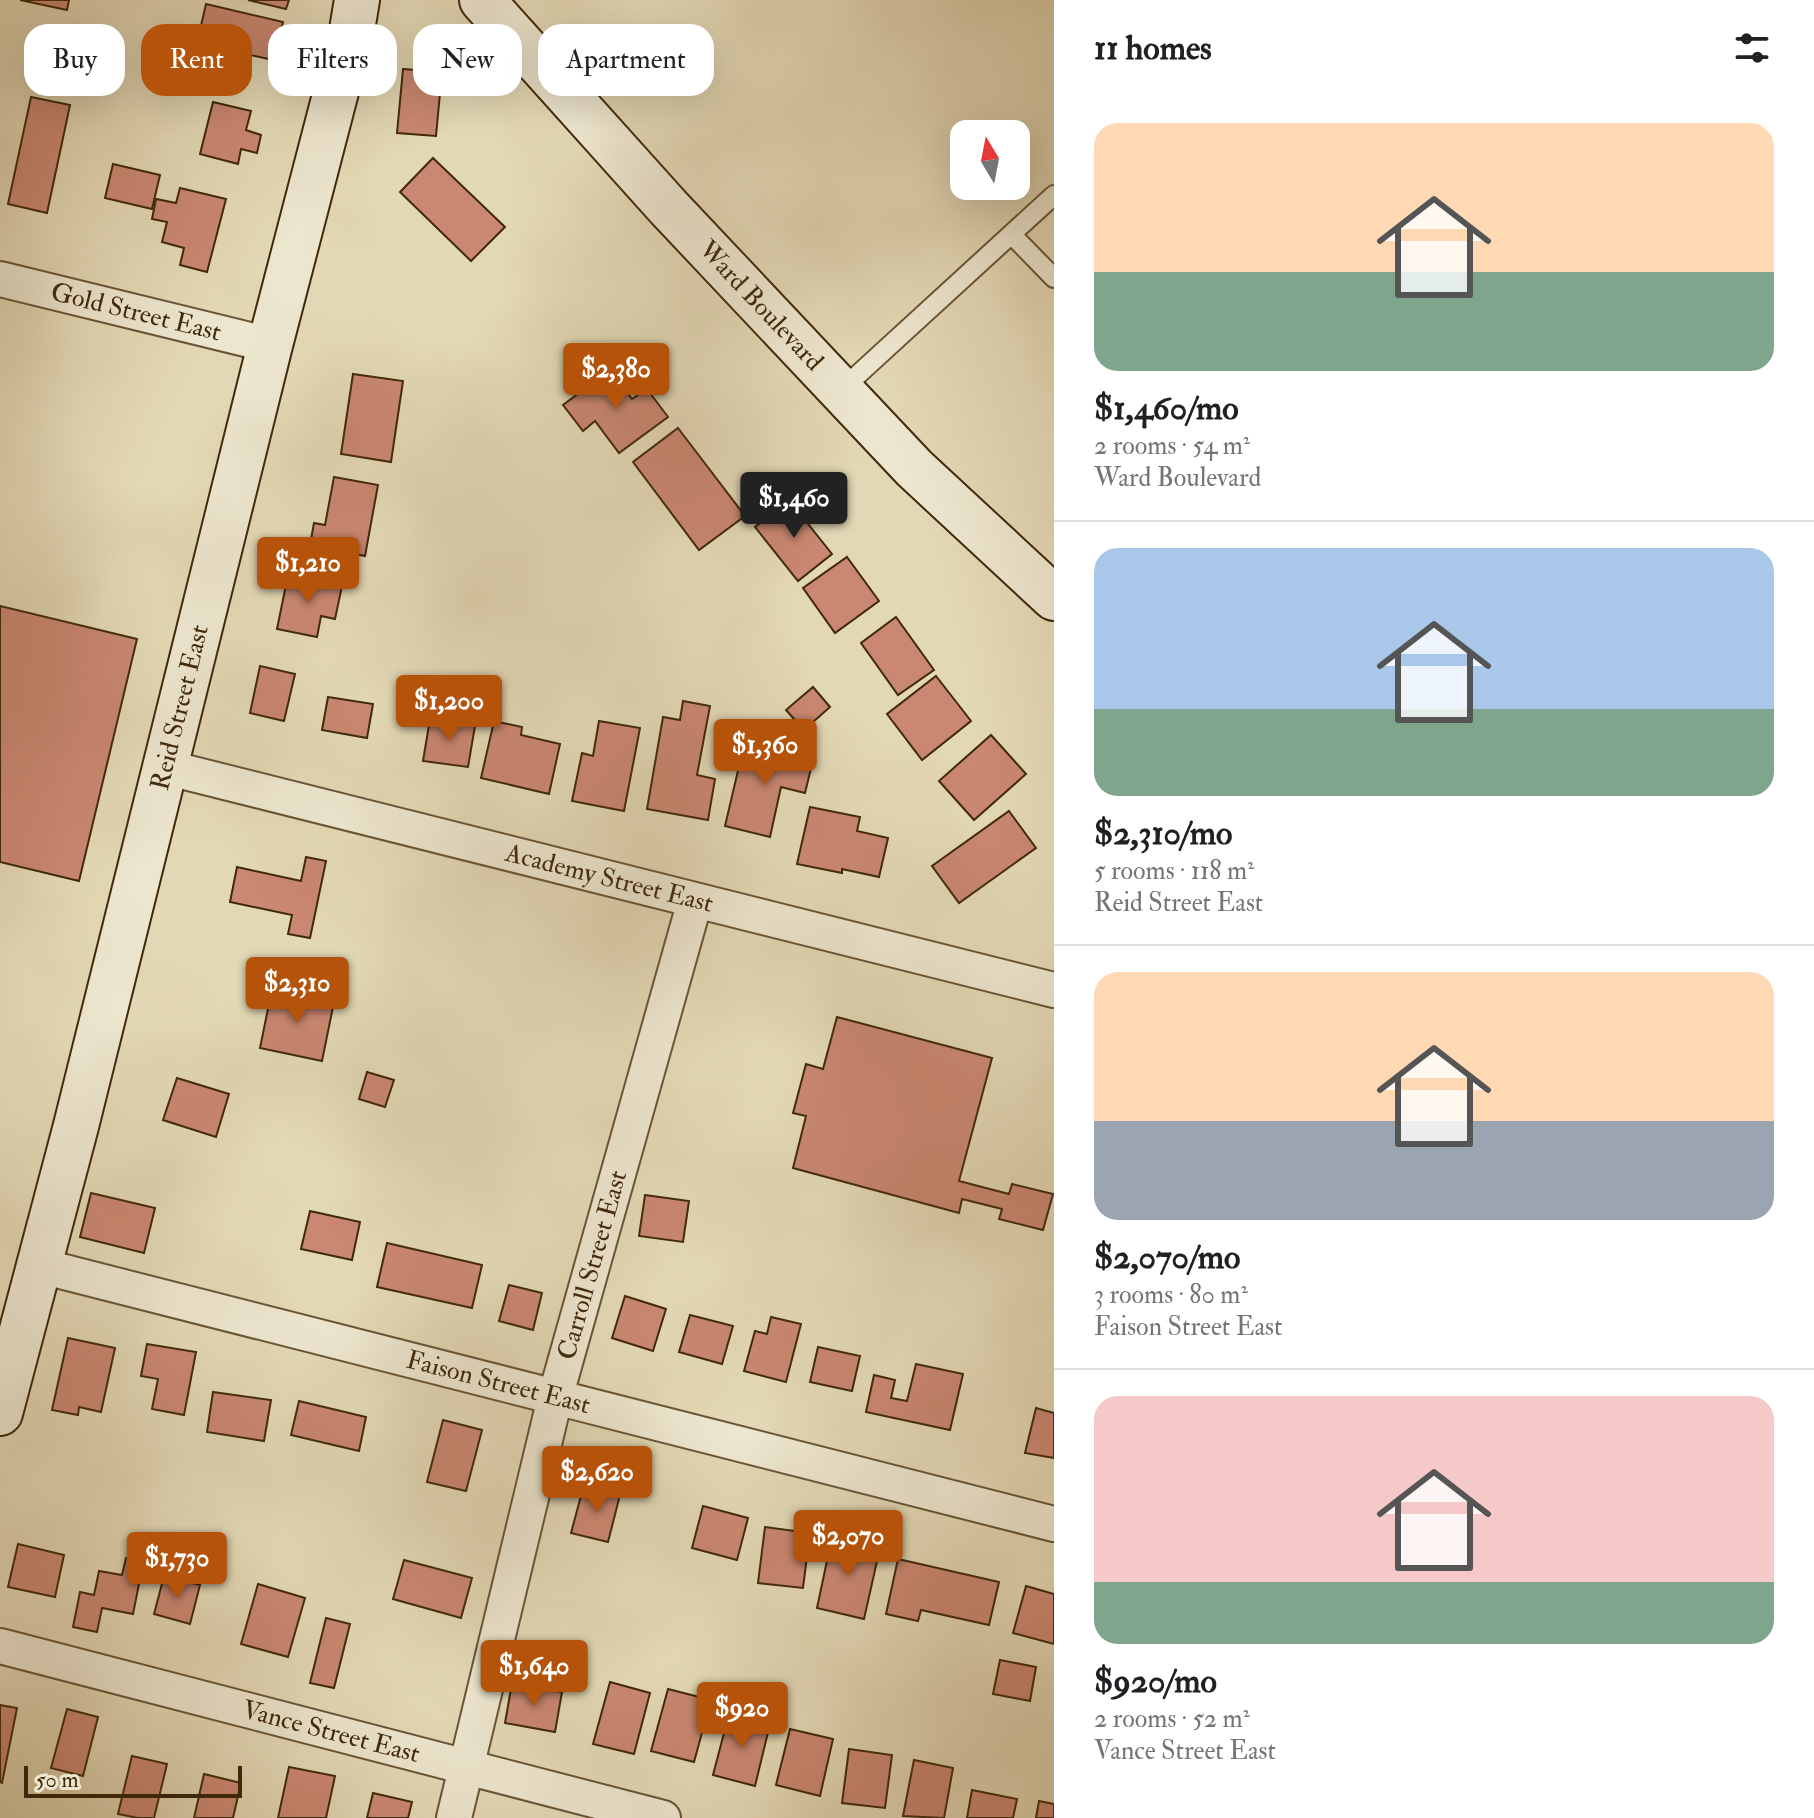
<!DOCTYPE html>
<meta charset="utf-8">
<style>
:root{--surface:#fff;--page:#f2f2f2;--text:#202124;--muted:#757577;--line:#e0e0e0;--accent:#b45309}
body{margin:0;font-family:"IM FELL Double Pica",serif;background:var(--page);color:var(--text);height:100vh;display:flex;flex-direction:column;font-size:30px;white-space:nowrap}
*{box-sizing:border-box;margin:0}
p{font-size:26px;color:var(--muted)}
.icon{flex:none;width:44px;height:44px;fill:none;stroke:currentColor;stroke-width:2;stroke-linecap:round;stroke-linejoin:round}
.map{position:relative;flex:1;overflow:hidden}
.sheet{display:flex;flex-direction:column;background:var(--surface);width:760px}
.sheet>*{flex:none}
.hud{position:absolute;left:24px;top:24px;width:760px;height:72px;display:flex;gap:16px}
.needle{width:52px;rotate:350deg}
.tools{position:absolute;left:950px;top:120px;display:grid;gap:16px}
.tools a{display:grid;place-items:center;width:80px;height:80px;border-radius:16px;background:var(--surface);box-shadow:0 8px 32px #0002;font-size:40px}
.scale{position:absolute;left:24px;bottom:20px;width:218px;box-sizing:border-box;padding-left:8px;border:4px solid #40290b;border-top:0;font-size:22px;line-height:28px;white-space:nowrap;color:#40290b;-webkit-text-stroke:6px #ede6cf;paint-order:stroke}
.price{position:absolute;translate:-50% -68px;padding:0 18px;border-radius:8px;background:var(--accent);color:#fff;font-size:26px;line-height:52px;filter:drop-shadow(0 2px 4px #0008)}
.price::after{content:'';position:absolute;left:50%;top:48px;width:24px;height:18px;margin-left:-12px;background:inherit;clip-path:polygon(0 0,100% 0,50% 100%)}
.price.selected{background:#222;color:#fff}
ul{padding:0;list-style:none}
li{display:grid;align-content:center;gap:16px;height:424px;padding:0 40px}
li+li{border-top:2px solid var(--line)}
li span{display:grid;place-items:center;height:248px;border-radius:24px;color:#555}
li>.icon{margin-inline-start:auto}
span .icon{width:144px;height:144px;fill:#fffc;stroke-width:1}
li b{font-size:34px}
h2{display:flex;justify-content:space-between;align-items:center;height:96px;padding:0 40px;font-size:34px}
.chip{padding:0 28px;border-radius:24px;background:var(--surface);box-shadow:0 8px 32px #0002;font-size:28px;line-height:72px}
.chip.selected{background:var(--accent);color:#fff}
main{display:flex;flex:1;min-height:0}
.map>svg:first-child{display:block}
</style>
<main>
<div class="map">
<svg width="1054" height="1818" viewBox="0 0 1054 1818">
<rect width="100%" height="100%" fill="#e3d8b5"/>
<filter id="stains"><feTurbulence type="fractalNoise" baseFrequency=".0025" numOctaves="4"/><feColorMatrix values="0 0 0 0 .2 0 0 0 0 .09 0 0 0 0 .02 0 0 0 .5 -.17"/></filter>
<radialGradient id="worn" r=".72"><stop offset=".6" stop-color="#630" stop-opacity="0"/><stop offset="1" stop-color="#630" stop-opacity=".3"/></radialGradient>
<g fill="#ca8771" stroke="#40290b" stroke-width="2">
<path d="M20,0h49l-2,10z"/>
<path d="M248,0h41l-3,9z"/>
<path d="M206,4l77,18 -10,38 -76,-17z"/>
<path d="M403,69l39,3 -6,64 -39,-3z"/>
<path d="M31,97l39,8 -23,108 -39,-9z"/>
<path d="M213,102l38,9 -5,19 15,5 -4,18 -16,-4 -3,15 -38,-10z"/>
<path d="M433,158l72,69 -34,34 -71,-69z"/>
<path d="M113,164l47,11 -8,34 -47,-11z"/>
<path d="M180,188l46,11 -19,73 -27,-7 4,-17 -22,-6 5,-20 -15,-3 4,-20 20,4z"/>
<path d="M610,370l22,29 15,-10 21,28 -49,36 -24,-32 -12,10 -20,-26z"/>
<path d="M353,374l50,7 -12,81 -50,-8z"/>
<path d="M678,428l67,88 -46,34 -66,-88z"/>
<path d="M334,477l44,8 -13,71 -55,-11 4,-22 11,2z"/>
<path d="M789,500l43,54 -34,27 -43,-54z"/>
<path d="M847,557l32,44 -44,32 -32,-45z"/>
<path d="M288,575l54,11 -7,33 -14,-3 -4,21 -40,-8z"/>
<path d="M0,606l137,33 -58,242 -79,-19z"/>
<path d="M896,617l38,53 -36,25 -37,-52z"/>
<path d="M260,666l35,8 -11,47 -34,-8z"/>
<path d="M936,676l35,45 -49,39 -35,-46z"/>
<path d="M813,687l17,20 -26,23 -18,-20z"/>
<path d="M328,697l45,7 -6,34 -45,-8z"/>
<path d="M683,701l27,5 -13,69 18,4 -7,41 -61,-11 16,-92 17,3z"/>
<path d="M430,719l45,7 -7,41 -45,-6z"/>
<path d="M494,721l28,6 -1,8 39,9 -11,50 -68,-16z"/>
<path d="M599,721l41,7 -16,83 -52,-10 10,-48 11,3z"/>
<path d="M991,735l35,39 -52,46 -35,-39z"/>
<path d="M744,745l47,10 1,-4 22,5 -9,37 -24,-6 -11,50 -45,-11z"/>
<path d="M810,807l50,10 -3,14 31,7 -9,39 -37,-8v4l-45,-9z"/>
<path d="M1009,811l27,37 -77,55 -27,-37z"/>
<path d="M306,857l20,4 -16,77 -22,-4 4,-19 -62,-13 7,-35 64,14z"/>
<path d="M272,989l62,13 -12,59 -62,-13z"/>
<path d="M837,1017l155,41 -33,123 50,13 3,-10 41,10 -10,36 -44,-11 3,-10 -40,-10 -3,14 -166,-45 13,-52 -13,-3 13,-49 17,5z"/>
<path d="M367,1072l27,8 -9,27 -26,-8z"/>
<path d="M177,1078l52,16 -13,43 -53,-17z"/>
<path d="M91,1193l64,15 -11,45 -64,-16z"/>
<path d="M645,1195l44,6 -6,41 -44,-6z"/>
<path d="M310,1211l50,11 -8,38 -51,-11z"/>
<path d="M387,1243l95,22 -10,43 -95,-21z"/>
<path d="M509,1285l33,8 -9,37 -34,-9z"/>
<path d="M625,1296l41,13 -13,42 -41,-13z"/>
<path d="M690,1315l43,11 -11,38 -43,-12z"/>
<path d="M771,1317l30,7 -15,58 -42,-11 11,-40 12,3z"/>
<path d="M68,1338l47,10 -14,64 -22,-5 -1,8 -26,-5z"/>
<path d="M147,1344l49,8 -12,63 -32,-6 6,-30 -17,-3z"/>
<path d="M818,1347l42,9 -8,35 -42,-9z"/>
<path d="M916,1364l47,10 -13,56 -84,-18 8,-37 21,5 -4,18 16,3z"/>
<path d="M213,1392l58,8 -7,41 -57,-9z"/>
<path d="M299,1401l67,16 -7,34 -68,-16z"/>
<path d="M1036,1408l18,5v45l-29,-5z"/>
<path d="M443,1420l39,10 -16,61 -39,-9z"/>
<path d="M601,1486l20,5 -13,51 -37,-9 11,-41 16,4z"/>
<path d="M703,1506l45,12 -11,42 -45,-12z"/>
<path d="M765,1527l45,6 -7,55 -45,-5z"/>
<path d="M832,1537l48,11 -16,71 -47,-11z"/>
<path d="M18,1544l46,11 -9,42 -47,-10z"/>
<path d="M126,1558l23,5 -4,17 -5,-1 -7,35 -31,-6 -5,24 -24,-5 7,-35 14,3 5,-24 23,4z"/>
<path d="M898,1559l101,23 -10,43 -68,-15 -3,11 -32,-7z"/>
<path d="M404,1560l68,18 -11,40 -68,-19z"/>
<path d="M164,1576l36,9 -10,39 -36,-10z"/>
<path d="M258,1584l47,14 -17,59 -47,-13z"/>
<path d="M1026,1586l28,8v50l-41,-11z"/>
<path d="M326,1618l24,6 -16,64 -24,-5z"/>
<path d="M1000,1660l36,7 -6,34 -37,-7z"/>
<path d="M610,1682l40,11 -16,61 -41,-10z"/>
<path d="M512,1683l50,9 -7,40 -50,-9z"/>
<path d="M668,1689l43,11 -17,62 -43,-11z"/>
<path d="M0,1705l17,3 -15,75 -2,-1z"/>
<path d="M67,1709l31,8 -15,59 -32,-8z"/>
<path d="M729,1714l41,10 -15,62 -42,-11z"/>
<path d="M790,1729l43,10 -13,57 -44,-11z"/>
<path d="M849,1749l43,6 -7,53 -43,-5z"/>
<path d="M132,1756l35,8 -13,54h-16l-20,-4z"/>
<path d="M914,1760l39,8 -9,50 -41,-2z"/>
<path d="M289,1767l46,9 -9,42h-48z"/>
<path d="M204,1774l37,9 -8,35h-39z"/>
<path d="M972,1790l45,9 -4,19h-46z"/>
<path d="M373,1793l39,9 -4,16h-41z"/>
<path d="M1039,1801l15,3v14h-18z"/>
</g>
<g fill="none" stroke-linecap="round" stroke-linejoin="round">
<g stroke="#695536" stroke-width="22">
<g id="lane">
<path d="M1012,235l42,43"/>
<path d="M840,391l214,-196"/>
</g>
</g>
<g stroke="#695536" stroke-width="38">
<g id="street">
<path id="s1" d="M0,279l270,66"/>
<path id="s2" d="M165,767l889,223"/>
<path id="s3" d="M37,1265l1017,259"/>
<path id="s4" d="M0,1646l663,172"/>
<path id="s5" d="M454,1818l101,-420 140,-497"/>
</g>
</g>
<g stroke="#40290b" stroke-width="48">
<g id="secondary">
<path id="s6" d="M482,0l186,207 246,261 140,130"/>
<path id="s7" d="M0,1413l76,-287 194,-781 82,-315 5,-30"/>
</g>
</g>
<use href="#lane" stroke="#ede6cf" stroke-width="18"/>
<use href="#street" stroke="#ede6cf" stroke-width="34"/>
<use href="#secondary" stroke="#ede6cf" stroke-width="44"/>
</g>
<g text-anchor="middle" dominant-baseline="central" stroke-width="7" stroke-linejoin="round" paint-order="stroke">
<g font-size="26" fill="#40290b" stroke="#ede6cf">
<text stroke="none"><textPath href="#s6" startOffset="414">Ward Boulevard</textPath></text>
<text stroke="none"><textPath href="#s1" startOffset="140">Gold Street East</textPath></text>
<text stroke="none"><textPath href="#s7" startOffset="728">Reid Street East</textPath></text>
<text stroke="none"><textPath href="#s2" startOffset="458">Academy Street East</textPath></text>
<text stroke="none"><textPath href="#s5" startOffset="570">Carroll Street East</textPath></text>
<text stroke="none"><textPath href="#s3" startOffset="476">Faison Street East</textPath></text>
<text stroke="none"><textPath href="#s4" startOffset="342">Vance Street East</textPath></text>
</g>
</g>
<rect width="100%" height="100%" filter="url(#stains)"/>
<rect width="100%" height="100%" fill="url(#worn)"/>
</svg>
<div class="tools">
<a><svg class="needle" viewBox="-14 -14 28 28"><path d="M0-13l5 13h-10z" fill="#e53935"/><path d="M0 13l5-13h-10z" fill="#757577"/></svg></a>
</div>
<div class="scale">50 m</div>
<b class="price" style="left:616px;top:411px">$2,380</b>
<b class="price selected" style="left:794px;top:540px">$1,460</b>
<b class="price" style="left:308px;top:605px">$1,210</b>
<b class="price" style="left:449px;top:743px">$1,200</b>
<b class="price" style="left:765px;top:787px">$1,360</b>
<b class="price" style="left:297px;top:1025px">$2,310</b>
<b class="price" style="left:597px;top:1514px">$2,620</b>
<b class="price" style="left:848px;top:1578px">$2,070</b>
<b class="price" style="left:177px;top:1600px">$1,730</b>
<b class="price" style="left:534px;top:1708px">$1,640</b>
<b class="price" style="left:742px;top:1750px">$920</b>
<div class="hud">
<a class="chip">Buy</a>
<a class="chip selected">Rent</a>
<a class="chip">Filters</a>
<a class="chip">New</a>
<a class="chip">Apartment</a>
</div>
</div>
<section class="sheet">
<h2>11 homes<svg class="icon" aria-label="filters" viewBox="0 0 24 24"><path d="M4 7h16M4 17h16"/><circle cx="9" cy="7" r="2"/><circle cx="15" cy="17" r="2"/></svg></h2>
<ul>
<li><span style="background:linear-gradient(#ffd9b3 60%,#7fa58c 0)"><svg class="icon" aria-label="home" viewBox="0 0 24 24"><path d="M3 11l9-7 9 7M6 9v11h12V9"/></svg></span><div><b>$1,460/mo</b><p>2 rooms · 54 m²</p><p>Ward Boulevard</p></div></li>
<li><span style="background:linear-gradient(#a9c7e8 65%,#7fa58c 0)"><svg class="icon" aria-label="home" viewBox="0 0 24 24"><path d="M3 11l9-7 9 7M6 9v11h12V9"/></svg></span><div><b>$2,310/mo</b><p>5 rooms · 118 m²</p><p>Reid Street East</p></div></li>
<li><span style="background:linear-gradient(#ffd9b3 60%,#9aa5b1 0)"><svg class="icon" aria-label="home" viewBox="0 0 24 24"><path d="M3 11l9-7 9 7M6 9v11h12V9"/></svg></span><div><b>$2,070/mo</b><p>3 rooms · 80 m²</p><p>Faison Street East</p></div></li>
<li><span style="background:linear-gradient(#f6c9c9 75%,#7fa58c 0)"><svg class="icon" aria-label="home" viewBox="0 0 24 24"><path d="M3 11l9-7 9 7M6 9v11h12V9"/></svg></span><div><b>$920/mo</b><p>2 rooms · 52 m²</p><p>Vance Street East</p></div></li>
</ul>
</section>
</main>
